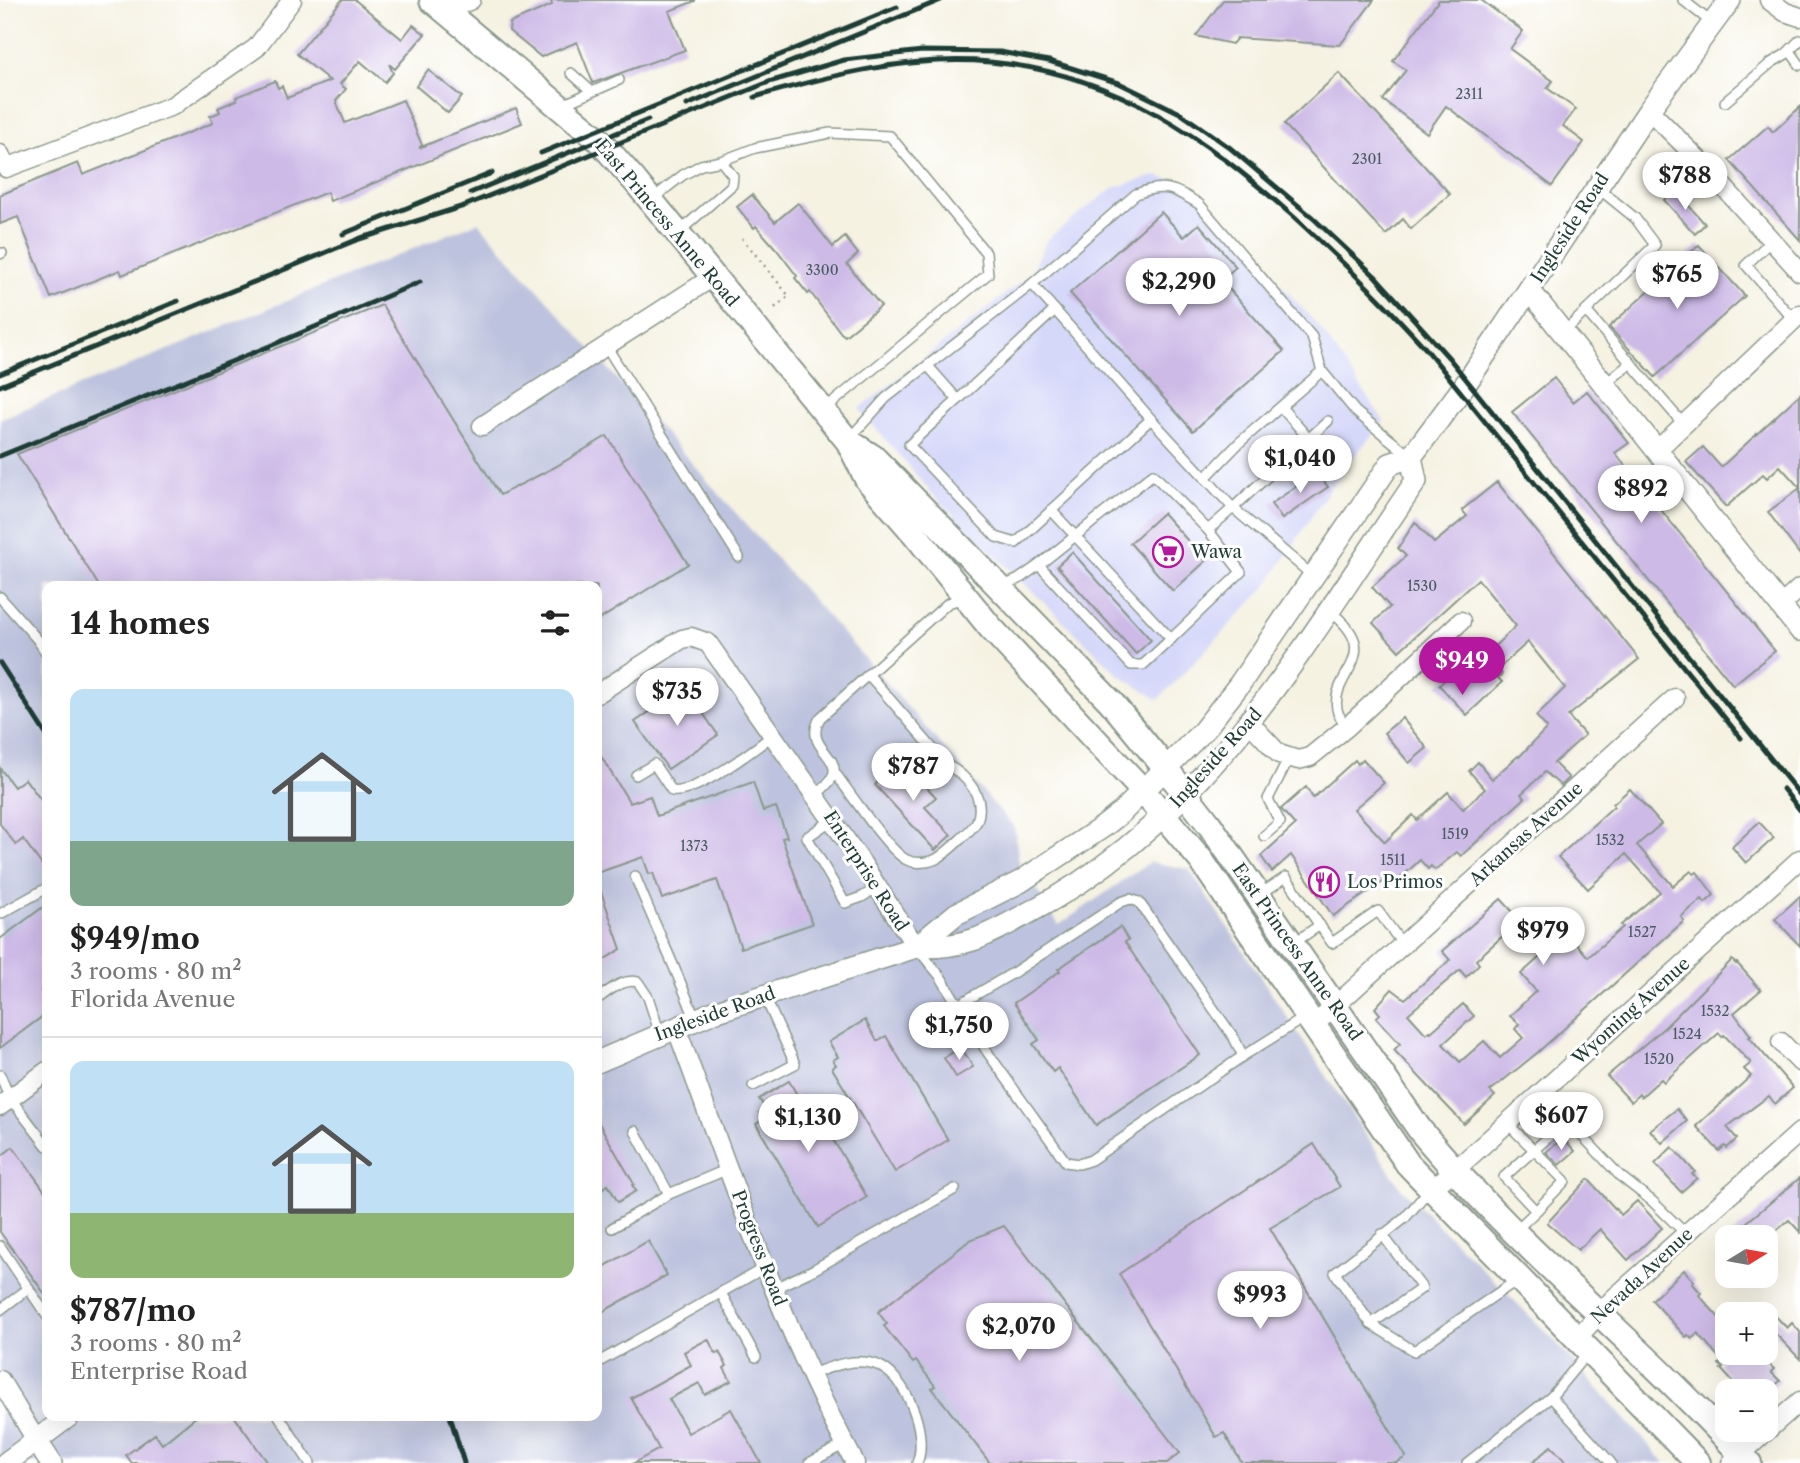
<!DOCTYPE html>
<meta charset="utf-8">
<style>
:root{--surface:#fff;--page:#f6f6f6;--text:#222;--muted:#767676;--line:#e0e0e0;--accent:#b5179e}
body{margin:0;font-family:"Libre Caslon Text",serif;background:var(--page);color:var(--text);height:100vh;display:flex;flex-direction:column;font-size:26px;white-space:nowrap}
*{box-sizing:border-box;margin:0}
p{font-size:23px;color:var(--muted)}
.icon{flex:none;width:38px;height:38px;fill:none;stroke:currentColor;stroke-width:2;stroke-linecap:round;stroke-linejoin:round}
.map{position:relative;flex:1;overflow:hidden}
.drawer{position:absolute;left:42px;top:581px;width:560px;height:840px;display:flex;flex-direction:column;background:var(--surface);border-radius:14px;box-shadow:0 7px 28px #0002}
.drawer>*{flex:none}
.needle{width:46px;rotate:79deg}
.controls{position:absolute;left:1715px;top:1225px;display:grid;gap:14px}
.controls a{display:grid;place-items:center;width:63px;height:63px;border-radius:14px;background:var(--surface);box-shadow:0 7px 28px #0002;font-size:35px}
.price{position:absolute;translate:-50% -60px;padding:0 16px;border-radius:24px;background:#fff;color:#222;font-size:23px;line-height:46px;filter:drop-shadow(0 2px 4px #0008)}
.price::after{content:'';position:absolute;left:50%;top:42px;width:21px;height:16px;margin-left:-10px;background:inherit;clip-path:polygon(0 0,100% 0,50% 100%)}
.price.selected{background:var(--accent);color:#fff}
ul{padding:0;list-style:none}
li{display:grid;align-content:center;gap:14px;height:371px;padding:0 28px}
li+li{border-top:2px solid var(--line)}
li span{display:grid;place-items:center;height:217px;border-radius:14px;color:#555}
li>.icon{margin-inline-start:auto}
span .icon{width:126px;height:126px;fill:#fffc;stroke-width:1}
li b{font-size:30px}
h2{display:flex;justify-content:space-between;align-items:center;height:84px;padding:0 28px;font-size:30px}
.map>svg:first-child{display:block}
</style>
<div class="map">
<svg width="1800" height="1463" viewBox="0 0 1800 1463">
<rect width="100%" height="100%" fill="#fff"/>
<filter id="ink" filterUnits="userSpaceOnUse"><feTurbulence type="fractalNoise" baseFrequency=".0143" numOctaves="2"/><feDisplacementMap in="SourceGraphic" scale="14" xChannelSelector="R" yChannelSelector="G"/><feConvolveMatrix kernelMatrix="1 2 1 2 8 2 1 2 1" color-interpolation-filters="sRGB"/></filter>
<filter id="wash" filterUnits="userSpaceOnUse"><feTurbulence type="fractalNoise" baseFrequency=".00686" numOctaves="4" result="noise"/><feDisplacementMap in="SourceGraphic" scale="28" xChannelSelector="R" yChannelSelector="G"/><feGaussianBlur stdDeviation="1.57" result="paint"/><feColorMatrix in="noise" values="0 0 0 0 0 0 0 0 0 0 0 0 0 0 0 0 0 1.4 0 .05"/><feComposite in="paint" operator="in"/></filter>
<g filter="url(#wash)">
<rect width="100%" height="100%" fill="#f5f2e2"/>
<path fill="#d5d8f9" d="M1155,176l23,5 22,13 120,134 64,93 -44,52 -74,114 -108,113 -40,-26 -184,-178 -75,-87 172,-135 16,-35 66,-51z"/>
<path fill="#bdc3de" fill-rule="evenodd" d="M478,222l536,605 5,35 40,63 91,-63 39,7 212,319 150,149 114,126h-1665v-1044zM47,586h550v830h-550z"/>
<g id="blocks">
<g fill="#cdbae7">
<path d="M342,0h13l47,39 11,-14 12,9 -30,35 -6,-5 4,9 -8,9 -25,-21 -20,23 6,5 -10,12 9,22 58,-23 19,45 -3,3 97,-40 6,15 -192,78 -3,-9 -205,83 -2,-5 -69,28 -33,-81 -18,7v-29l78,-32 5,12 130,-52 -3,-7 10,-4 -2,-4 19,-8 -1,-3 39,-16 3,7 4,-2 5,12 43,-17 -33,-27z"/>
<path d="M551,0h144v1l-26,10 16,39 -92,33 -16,-41 -36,15 -32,-26 1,-8 42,-18z"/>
<path d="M1223,0h151l-34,45 -103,-7 -5,6 -36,-8z"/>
<path d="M1439,0h42l42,31 -13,18 43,32 -6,7 29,21 -13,17 21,16 -32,44 -106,-80 -19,27 -44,-33 23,-30 -13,-9z"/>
<path d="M428,70l34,27 -14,16 -32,-27z"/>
<path d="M1339,73l111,121 -39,35 -8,-10 -17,16 -102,-111z"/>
<path d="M1800,107v133l-71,-80 39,-34 5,6z"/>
<path d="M1675,190l30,34 -10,10 -31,-34z"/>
<path d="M752,195l23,27 23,-19 35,44 12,-10 13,17 -11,10 34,42 -36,30 -4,-3 -31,-41 -2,2 -13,-16 2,-2 -20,-26 -21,-24 -2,2 -17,-21z"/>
<path d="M1161,212l23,25 15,-13 37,43 -15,13 63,71 -91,80 -123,-138z"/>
<path d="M1699,245l46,51 -90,81 -46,-50z"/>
<path d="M382,305l118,190 55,-28 52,-31 81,128 -91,57v-35h-498l-82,-132z"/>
<path d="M1554,378l19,24 14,-11 42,52 -14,10 160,198 -42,34 -221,-273z"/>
<path d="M1800,394v161l-32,-43 32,-24 -20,-22 -13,12 -4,-4 -37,33 -40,-45 17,-15 18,20z"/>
<path d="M1317,472l11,15 -46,32 -11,-15z"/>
<path d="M1497,482l142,177 -71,57 17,19 -31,28 15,15 -8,8 -16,-14 -24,22 4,4 -64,58 -4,-4 -22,18 -4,-4 -3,3 -8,-9 -25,23 -5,-6 -57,39 -42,-61 -19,17 -11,-16 34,-31 -14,-16 25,-22 7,11 42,-38 3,4 5,-5 21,24 -30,26 31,33 28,-27 4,5 31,-28 15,17 22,-20 -16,-18 9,-9 14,17 26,-23 1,1 28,-29 -11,-12 29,-28 -37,-46 -30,27 4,5 -4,4 4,4 -35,33 -28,-30 40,-36 6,6 31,-29 -38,-47 -79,72 -26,-28 17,-16 -18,-20 34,-31 -8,-8 17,-26 19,21 33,-27 -5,-6z"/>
<path d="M1163,513l43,48 -33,30 -43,-48z"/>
<path d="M1072,552l79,88 -15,14 -79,-88z"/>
<path d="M685,687l33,48 -50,34 -33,-47z"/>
<path d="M1402,718l25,30 -18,15 -25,-30z"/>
<path d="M597,750l33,53 20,-7 7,20 96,-34 10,29 13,-4 11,30 -5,1 30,86 -71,24 -24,-68 -55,19 -9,-26 -4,1 -6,-17 -46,16z"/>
<path d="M902,761l34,36 -11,10 26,28 -16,15 -60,-65 14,-16 2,2z"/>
<path d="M0,768l14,19 11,-8 22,29v64l-24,-33 -7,6 -16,-21z"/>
<path d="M1630,789l31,35 -24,21 36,41 18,-15 3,3 3,-2 17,23 -9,8 -3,-4 -21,18 3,4 -147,132 -47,38 5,5 -31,28 -70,-74 6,-6 -24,-26 4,-4 -5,-6 17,-19 13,10 45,-39 -8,-9 59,-52 24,26 -15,14 -5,-5 -29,26 3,4 -13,13 -6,-7 -52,44 18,20 4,-3 1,1 32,-28 11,12 -31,28 17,18 24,-21 16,17 23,-20 -8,-9 4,-5 -9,-8 26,-25 -15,-17 46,-41 21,24 35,-30 -2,-2 39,-33 -34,-38 -38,35 -30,-32 56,-51 -1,-2z"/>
<path d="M1759,822l15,16 -28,25 -14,-16z"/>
<path d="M599,886l22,63 -24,15v-77z"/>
<path d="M1800,896v50l-25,-27z"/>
<path d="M47,904v83l-6,4 6,8v14l-47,35v-109z"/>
<path d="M1120,927l8,13 -3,2 75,113 -104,70 -38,-57 -5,4 -20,-28 6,-4 -25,-37 46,-32 -2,-2z"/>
<path d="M1732,960l4,4 1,-1 24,27 -27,23 17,23 -2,1 44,51 -18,16 -6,-8 -42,31 10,12 -10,9 -2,-2 -6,5 -23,-25 55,-50 -7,-7 7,-6 -27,-28 -2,2 -3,-4 -55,49 -3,-3 -20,18 -2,-3 -8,8 -24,-26 58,-49z"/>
<path d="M865,1020l12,21 9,-5 62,104 -53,32 -63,-104 4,-3 -3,-5 5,-3 -9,-15z"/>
<path d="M961,1047l12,20 -17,10 -12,-19z"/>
<path d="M789,1081l10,17 7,-4 61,103 -49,30 -62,-103 6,-4 -3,-7 7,-4 -7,-10z"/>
<path d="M1677,1109l10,12 -25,22 -12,-13z"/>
<path d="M597,1120l37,64 -2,1 4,6 -18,11 -10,-17 -11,7z"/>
<path d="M1563,1138l12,13 -16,14 -13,-13z"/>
<path d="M1314,1144l26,43 -70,41 136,229 -10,6h-154l-18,-30 -8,4 -97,-163z"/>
<path d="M13,1147l34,47v103l-47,-65v-75z"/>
<path d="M1672,1147l23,25 -3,2 5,4 -16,14 -26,-28z"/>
<path d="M1800,1178v54l-11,-12 -20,17h-40z"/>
<path d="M1588,1179l33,36 16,-14 25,27 -34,32 -28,-31 -22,21 -31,-27z"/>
<path d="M1004,1226l176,227 -13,10h-177l-58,-75 3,-2 -19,-25 -3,2 -29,-37 3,-2 -9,-12 92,-72z"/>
<path d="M648,1241l19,34 -70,40v-44z"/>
<path d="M1684,1270l10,11 -2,2 9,10 -2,2 28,32v26h30l17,16 -3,3 9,9 -11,10h-28l-20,-22 2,-1 -4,-4 3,-3 -24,-28 -6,6 -4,-4 -2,2 -34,-37z"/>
<path d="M1766,1306l21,22 5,-5 8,9v27l-34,-35z"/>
<path d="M708,1339l8,15 3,-2 8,14 -3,2 7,13 -26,14 -6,-12 -30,16 19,34 43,-24 30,54h-127l25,-14 -28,-51 60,-33 -7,-13z"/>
<path d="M197,1416h37l34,47h-136l-6,-8 29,-21 7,10z"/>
<path d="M1551,1446l16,17h-35z"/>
</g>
</g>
</g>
<g filter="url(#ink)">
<use href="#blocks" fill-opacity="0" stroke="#8a988b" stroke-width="2"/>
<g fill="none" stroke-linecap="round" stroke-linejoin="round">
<g stroke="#8a988b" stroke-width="12">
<g id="service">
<path d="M1683,0l29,23"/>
<path d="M1790,51l10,14"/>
<path d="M571,73l20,18"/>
<path d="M1725,102l46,-39 15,-9 14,-14"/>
<path d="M562,105l57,-25"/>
<path d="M652,199l31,-24 18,-10 20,-4 34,-13 75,-15 60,3 96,117 2,21 -163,135"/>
<path d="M679,232l53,-47 1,-9 -12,-15"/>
<path d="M1772,240l-26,25 48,55"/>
<path d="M0,254l2,-1"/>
<path d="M1032,284l104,-90c29,-11 37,-6 63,10l113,133 10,34"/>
<path d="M1055,310l-146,135 87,92 20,6 135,-124"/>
<path d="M1586,311l98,114"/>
<path d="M1563,333l92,-88 -20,-27 -37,-30"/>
<path d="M606,346l133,211"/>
<path d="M928,366l30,34"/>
<path d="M1605,384l26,-21"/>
<path d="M1281,407l28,32"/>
<path d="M849,439l37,-41 146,-114 119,135 82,89 95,-87"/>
<path d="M1205,478l35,-36 82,-71 34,41 54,44"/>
<path d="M1051,510l120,129 70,-67 -33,-42"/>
<path d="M1039,565l92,100h12l28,-26"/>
<path d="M1003,586l16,-7 20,-14 114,-91 55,56 25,-22 80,68"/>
<path d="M0,597l37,42 10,15"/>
<path d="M1330,611c59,46 -4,62 8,102 2,4 6,10 9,14"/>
<path d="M835,773c14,18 54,79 72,87 8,4 23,3 31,-2 8,-5 36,-30 39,-37 9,-24 -10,-45 -30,-56l-79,-91"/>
<path d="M636,775l18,-11 18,27c21,5 83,-42 101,-56"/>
<path d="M815,795c50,-37 -16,-40 5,-77l128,-115 16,-5"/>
<path d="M832,820l-25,17 38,66 17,-6 16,-10"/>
<path d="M1264,836l16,-14 -12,-23 21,-41"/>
<path d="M635,876c19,48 42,94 60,143"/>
<path d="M1259,895l27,-18 46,66 46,-32 25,34"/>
<path d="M0,914l47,-26"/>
<path d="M1292,944l28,-19"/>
<path d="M917,948l23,28 48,77 78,109 13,2 12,-4 152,-104 -9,-18 -95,-136 -9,-3 -9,3 -108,71 -55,32"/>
<path d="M597,999c12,-8 26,-21 41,-17l10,15 12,37"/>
<path d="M1243,1056l64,-40"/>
<path d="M0,1075l10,23 37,48"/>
<path d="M753,1086l42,-22 -30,-67"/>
<path d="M1541,1092l79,84 32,25 34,33"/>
<path d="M1507,1123l27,27 33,-30"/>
<path d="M635,1131l34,63 59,-25"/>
<path d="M1429,1190l-24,28 -70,55 36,51 43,27 103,-71"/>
<path d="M612,1228l57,-34"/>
<path d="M1515,1231l21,-20 -32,-34 30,-27 31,31 -29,30"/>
<path d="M0,1246l47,70"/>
<path d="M773,1289l40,-19 142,-81"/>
<path d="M721,1293l35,64"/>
<path d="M0,1310l29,-22"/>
<path d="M1371,1324l51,-36 -40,-54"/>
<path d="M1589,1351l-38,46 60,66"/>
<path d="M597,1363l167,-95"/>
<path d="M811,1374c20,-7 43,-17 64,-10 31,10 54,70 42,99"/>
<path d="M279,1416l31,47"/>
<path d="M809,1463l36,-19"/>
<path d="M1467,1463l84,-66"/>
</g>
</g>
<g stroke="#8a988b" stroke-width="21">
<g id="minor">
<path d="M1769,0l16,12 15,5"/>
<path d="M446,11l25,-11"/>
<path d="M1649,110l53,53 98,109"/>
<path d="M0,154l6,14 166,-62 84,-58 36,-48"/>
<path d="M482,426l231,-149"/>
<path d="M1656,451l144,-137"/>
<path d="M1780,606l20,-18"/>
<path d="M597,694l85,-55 9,-2 17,6 154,220 54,84"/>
<path d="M1250,723l29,31 19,6 12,-3 37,-30 114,-106"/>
<path d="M1314,1025l361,-327"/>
<path d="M676,1027c55,148 104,298 179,436"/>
<path d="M1781,1042l19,20"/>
<path d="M0,1106l47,-35"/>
<path d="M1431,1189l23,-18 346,-312"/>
<path d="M1578,1337l35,-38 187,-167"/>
<path d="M0,1380l36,60"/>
<path d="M1731,1463l69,-62"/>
</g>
</g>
<g stroke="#8a988b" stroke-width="24">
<g id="tertiary">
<path d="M1529,290l271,340"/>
<path d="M916,947c52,1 70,-11 114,-35 179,-94 276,-270 386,-431l-5,-24"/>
<path d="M597,1062l117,-50 202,-65 40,-33 64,-32 83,-55 19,-15 81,-81 36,-46 151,-221 21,-7 56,-75 182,-272 81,-110"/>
<path d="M36,1440l15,23"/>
<path d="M6,1463l63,-47"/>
</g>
</g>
<g stroke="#8a988b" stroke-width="28">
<g id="secondary">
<path d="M432,0l167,140 36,41 213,260 19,38 47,54 76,94 153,164 58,69 207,304 290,299"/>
<path d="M851,443l22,14 238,245 55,67 43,55 211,306c100,121 225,217 329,333"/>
</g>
</g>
<path stroke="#8a988b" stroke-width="2.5" stroke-dasharray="2 5" stroke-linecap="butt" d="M742,238l47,58 -17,14"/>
<use href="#service" stroke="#fff" stroke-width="9"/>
<use href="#minor" stroke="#fff" stroke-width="18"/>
<use href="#tertiary" stroke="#fff" stroke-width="21"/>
<use href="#secondary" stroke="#fff" stroke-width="24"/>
<g stroke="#1f3d34" stroke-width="5">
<path d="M755,97c76,-22 155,-42 235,-35 127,12 213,74 305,156 46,42 90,85 131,131l315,389"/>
<path d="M687,105l254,-105"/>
<path d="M541,153l356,-146"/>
<path d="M470,193l178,-73"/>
<path d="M343,234l149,-61"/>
<path d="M356,240l108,-34 305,-124 75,-22 78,-9 78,1 49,9 70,22 61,30 49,34 84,71 62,58 74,82 351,437"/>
<path d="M0,374l178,-73"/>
<path d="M0,386l366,-150"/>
<path d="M0,456l282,-115 138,-59"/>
<path d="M0,663l47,73"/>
<path d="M1783,789l17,21"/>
<path d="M450,1416l14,47"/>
</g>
</g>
</g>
<defs>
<g id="supermarket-ring" transform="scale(1.575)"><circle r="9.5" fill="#fff" stroke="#b5179e" stroke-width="1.5"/><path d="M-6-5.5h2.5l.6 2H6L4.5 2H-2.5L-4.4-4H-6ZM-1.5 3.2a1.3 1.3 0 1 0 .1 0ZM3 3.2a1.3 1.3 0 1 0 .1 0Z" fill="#b5179e"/></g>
<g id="restaurant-ring" transform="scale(1.575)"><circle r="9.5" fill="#fff" stroke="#b5179e" stroke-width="1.5"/><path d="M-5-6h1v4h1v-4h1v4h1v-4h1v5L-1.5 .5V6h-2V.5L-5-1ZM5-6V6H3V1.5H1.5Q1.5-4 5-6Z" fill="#b5179e"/></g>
</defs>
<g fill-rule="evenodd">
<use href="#supermarket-ring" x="1168" y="552"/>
<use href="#restaurant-ring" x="1324" y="882"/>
</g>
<g text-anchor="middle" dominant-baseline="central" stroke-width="6" stroke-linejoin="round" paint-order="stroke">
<g font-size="14" fill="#4a5c61">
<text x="1469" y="94">2311</text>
<text x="1367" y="159">2301</text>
<text x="822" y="270">3300</text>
<text x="1422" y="586">1530</text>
<text x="1455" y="834">1519</text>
<text x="1610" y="840">1532</text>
<text x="694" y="846">1373</text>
<text x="1393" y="860">1511</text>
<text x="1642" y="932">1527</text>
<text x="1715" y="1011">1532</text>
<text x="1687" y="1034">1524</text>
<text x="1659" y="1059">1520</text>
</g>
<g font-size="18" fill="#1f3d34" stroke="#fff">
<text transform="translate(667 223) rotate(50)">East Princess Anne Road</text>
<text transform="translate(1570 228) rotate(-57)">Ingleside Road</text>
<text transform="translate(1216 758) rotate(-48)">Ingleside Road</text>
<text transform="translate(1526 834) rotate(-42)">Arkansas Avenue</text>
<text transform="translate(866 871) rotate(57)">Enterprise Road</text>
<text transform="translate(1297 952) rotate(55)">East Princess Anne Road</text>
<text transform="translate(1631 1011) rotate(-42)">Wyoming Avenue</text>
<text transform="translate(715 1014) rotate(-20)">Ingleside Road</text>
<text transform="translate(759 1248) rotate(69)">Progress Road</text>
<text transform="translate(1642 1276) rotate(-43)">Nevada Avenue</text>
</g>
<g font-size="18" fill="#1f3d34" stroke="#fff" text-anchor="start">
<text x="1191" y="552">Wawa</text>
<text x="1347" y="882">Los Primos</text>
</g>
</g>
</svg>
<div class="controls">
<a><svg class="needle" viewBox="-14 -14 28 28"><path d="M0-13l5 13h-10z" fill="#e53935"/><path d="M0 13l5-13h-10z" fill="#767676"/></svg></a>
<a>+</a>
<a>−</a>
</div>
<b class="price" style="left:1685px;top:212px">$788</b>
<b class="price" style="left:1677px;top:311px">$765</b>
<b class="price" style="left:1179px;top:318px">$2,290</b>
<b class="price" style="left:1300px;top:495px">$1,040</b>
<b class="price" style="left:1641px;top:525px">$892</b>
<b class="price selected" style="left:1462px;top:697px">$949</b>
<b class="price" style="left:677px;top:728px">$735</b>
<b class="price" style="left:913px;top:803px">$787</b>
<b class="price" style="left:1543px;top:967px">$979</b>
<b class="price" style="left:959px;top:1062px">$1,750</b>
<b class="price" style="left:1561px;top:1152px">$607</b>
<b class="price" style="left:808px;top:1154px">$1,130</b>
<b class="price" style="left:1260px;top:1331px">$993</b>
<b class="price" style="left:1019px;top:1363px">$2,070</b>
<section class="drawer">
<h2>14 homes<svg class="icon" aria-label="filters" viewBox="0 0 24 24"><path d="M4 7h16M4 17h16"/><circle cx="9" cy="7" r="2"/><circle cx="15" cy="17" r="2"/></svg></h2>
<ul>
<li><span style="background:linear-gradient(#bfe0f5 70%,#7fa58c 0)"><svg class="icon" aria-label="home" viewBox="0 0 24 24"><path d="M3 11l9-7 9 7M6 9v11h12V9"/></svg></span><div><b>$949/mo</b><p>3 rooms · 80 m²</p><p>Florida Avenue</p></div></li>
<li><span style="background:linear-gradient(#bfe0f5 70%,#8fb573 0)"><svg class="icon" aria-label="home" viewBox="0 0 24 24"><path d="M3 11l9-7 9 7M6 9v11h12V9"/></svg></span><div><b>$787/mo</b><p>3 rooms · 80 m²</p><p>Enterprise Road</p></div></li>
</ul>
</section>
</div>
